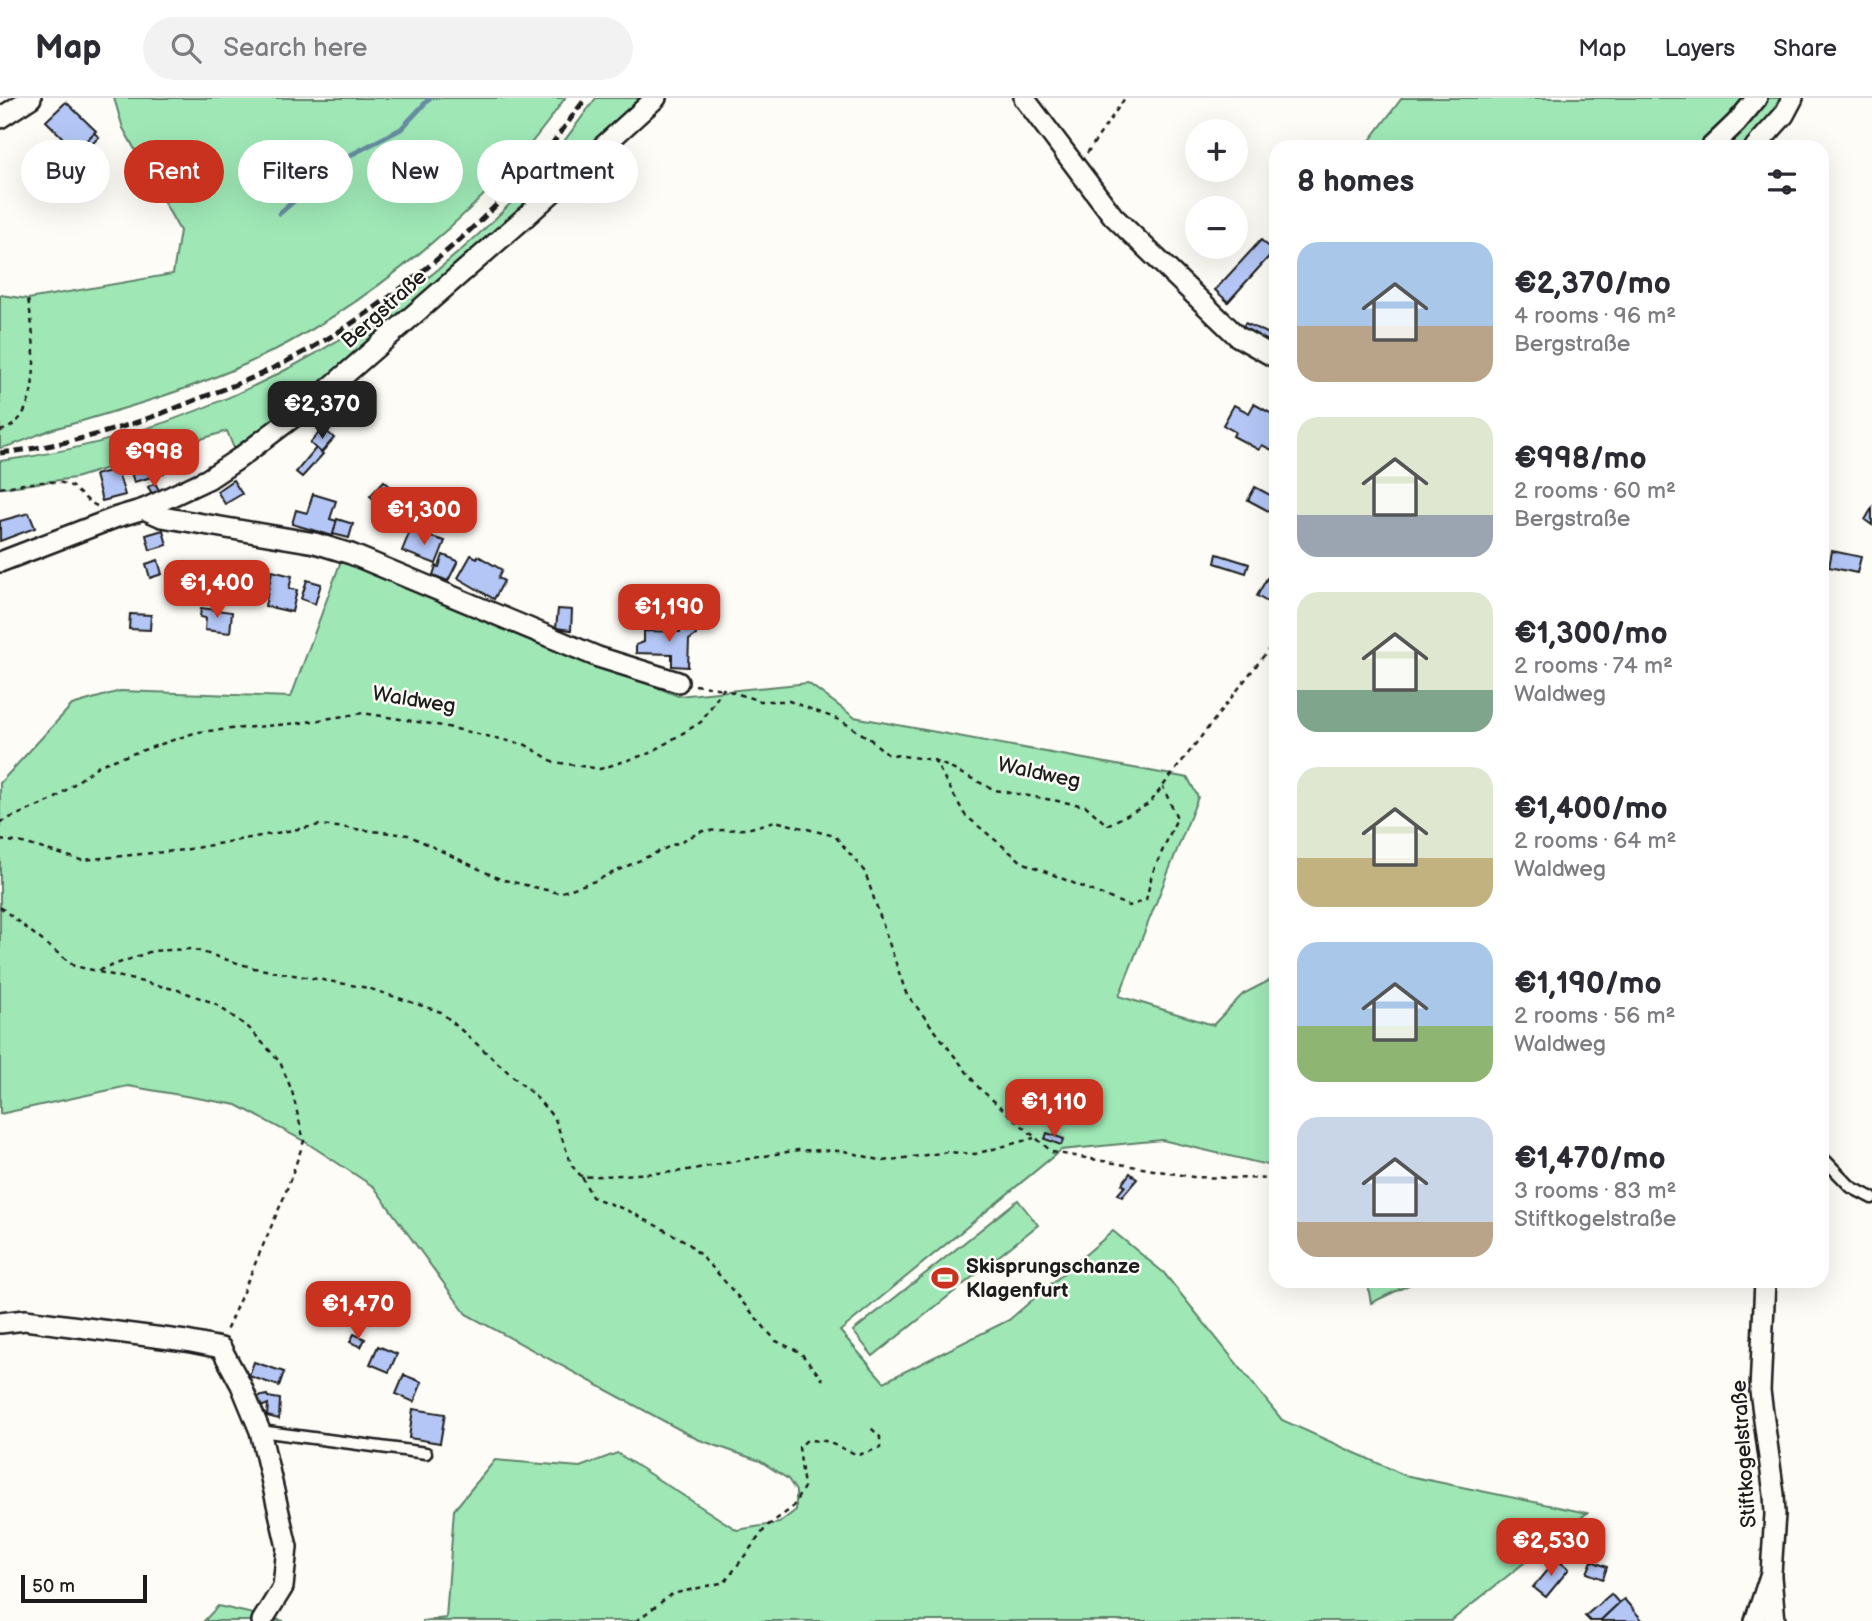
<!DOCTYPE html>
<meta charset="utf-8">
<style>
:root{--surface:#fff;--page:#f2f2f3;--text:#2b2b33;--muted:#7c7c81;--line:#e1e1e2;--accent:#c8321e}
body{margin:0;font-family:"Balsamiq Sans",sans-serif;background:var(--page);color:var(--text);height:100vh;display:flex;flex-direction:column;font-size:26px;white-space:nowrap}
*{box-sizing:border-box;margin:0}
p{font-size:23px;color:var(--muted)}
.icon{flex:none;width:38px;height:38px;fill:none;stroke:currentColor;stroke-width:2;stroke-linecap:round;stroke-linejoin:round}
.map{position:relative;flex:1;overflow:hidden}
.panel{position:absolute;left:1269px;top:42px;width:560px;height:1148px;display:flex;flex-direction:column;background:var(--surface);border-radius:21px;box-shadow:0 7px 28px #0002}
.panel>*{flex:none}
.top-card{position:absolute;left:21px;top:42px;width:665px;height:63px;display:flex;gap:14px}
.tools{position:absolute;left:1185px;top:21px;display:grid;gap:14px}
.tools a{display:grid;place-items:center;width:63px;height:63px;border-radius:50%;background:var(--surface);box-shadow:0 7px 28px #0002;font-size:35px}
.scale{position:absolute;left:21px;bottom:18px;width:126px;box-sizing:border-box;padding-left:7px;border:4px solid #1c1c1c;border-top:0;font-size:19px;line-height:24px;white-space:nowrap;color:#1c1c1c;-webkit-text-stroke:5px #fdfcf7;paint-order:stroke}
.price{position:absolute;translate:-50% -60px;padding:0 16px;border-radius:14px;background:var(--accent);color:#fff;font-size:23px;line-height:46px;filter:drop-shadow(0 2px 4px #0008)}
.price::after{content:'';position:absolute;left:50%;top:42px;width:21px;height:16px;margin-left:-10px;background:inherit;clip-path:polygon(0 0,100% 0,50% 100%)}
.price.active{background:#222;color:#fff}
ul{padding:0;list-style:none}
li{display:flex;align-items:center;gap:21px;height:175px;padding:0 28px}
li span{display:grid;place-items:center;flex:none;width:196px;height:140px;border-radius:21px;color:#555}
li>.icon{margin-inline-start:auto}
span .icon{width:84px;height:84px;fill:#fffc;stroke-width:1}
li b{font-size:30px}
h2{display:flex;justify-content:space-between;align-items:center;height:84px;padding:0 28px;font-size:30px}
.chip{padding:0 24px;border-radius:32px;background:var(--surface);box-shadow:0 7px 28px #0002;font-size:24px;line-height:63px}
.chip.active{background:var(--accent);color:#fff}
header{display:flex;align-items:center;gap:42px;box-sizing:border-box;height:98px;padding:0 35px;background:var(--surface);border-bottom:2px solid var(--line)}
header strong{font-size:33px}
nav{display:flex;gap:38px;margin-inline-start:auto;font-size:24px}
.search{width:490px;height:63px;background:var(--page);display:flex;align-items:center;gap:18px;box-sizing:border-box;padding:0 24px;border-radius:38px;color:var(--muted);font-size:26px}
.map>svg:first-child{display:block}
</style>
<header>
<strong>Map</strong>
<div class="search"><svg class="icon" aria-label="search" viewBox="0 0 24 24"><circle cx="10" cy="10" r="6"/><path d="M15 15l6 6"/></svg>Search here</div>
<nav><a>Map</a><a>Layers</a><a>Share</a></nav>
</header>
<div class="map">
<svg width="1872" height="1523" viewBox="0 0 1872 1523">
<rect width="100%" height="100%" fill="#fdfcf7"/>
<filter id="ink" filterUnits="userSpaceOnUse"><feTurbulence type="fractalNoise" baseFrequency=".0143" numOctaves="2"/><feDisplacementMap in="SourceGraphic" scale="14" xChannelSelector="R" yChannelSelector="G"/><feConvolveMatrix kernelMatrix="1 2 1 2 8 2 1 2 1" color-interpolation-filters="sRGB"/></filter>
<g filter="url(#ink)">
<g fill="#9fe8b6" stroke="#5e8269" stroke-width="2">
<path d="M114,0h451c-73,107 -201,212 -319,266 -55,25 -113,42 -171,59 -10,3 -21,5 -30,9 -16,6 -28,13 -45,16v-153l28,4 145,-25 7,-43 -57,-103z"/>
<path d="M596,0h52l-334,296 -78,60 -9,-23 -152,47 -75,10v-27c205,-26 400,-133 538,-287 21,-24 39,-51 58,-76z"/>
<path d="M1402,0h378l-9,16 -29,33h-377z"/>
<path d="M342,460l336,138 130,-13 46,34 334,61 10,19 -79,199 94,29 30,-31 33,-17v190l-114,-27 -101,10 -221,181 44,51 125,-62 104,-89 51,42 118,147 122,55 183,38 -136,108h-1029l24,-3 8,-108 41,-50 85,7 37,-14 120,77 42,-7 17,-13v-19l-8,-12 -28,-18 -63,-22 -231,-125 -92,-127 -70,-46 -67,-36 -109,-19 -128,28v-331l72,-78 48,-14 171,6z"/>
<path d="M1018,1102l20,25 -165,131 -20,-25z"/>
<path d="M1367,1183h50l-46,22z"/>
<path d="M218,1508l66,15h-80z"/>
</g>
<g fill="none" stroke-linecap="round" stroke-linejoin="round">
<path stroke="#668ca1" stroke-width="5" d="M280,115l61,-53 60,-31 29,-31"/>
</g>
<g fill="#b3c6f5" stroke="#1c1c1c" stroke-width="2">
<path d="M66,4l30,29 -20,20 -10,-9 -3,2 -4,-4 3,-3 -16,-16z"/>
<path d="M94,35l5,4 -11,11 -4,-5z"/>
<path d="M1261,142l13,11 -46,51 -13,-12z"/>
<path d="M1245,225l31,14 -4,13 -33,-16z"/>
<path d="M1254,306l22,12v36l-14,-7 -3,5 -26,-14 2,-4 -12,-7 11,-20 15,8z"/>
<path d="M323,330l11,10 -13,15 -11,-10z"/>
<path d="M316,350l7,6 -21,23 -6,-5z"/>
<path d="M151,362l4,16 -21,6 -5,-16z"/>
<path d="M161,363l3,12 -9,3 -3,-13z"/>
<path d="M117,371l8,26 -23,6 -7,-26z"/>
<path d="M233,382l9,14 -17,10 -8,-13z"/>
<path d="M384,383l14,12 -14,16 -14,-13z"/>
<path d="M155,385l5,9 -6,4 -6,-9z"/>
<path d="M1255,389l21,11v17l-28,-15z"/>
<path d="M313,396l23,7 -6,18 7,2 -4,15 -41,-12 4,-14 11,3z"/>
<path d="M1872,410v17l-7,-5z"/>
<path d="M29,415l6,15 -35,13v-20z"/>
<path d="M337,421l16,5 -4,14 -16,-4z"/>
<path d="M163,432l4,15 -17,5 -4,-15z"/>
<path d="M410,433l35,10 -9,23 -34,-13z"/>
<path d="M1832,453l29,6 -4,16 -28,-6z"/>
<path d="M1217,456l32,10 -3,9 -31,-10z"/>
<path d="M443,457l15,6 -10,20 -15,-6 3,-9 3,1z"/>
<path d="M471,457l6,3 1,-2 24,14 -4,8 6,3 -10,18 -36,-21z"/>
<path d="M158,462l4,14 -12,4 -4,-14z"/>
<path d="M272,473l20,5 -3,13 8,1 -5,22 -27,-6z"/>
<path d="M1267,480l9,5v24l-19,-11z"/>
<path d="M307,482l14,4 -6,20 -14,-5z"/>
<path d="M201,510l31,4 -2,21 -25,-3 1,-12 -6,-1z"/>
<path d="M558,511l14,1 -1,20 -15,-2z"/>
<path d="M130,516l21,1 -1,15 -21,-1z"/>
<path d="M688,525l7,4 1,4v4l-7,5 -1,27 -16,-1v-12l-36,-1v-8l8,-3v-11l36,1 1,-5z"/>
<path d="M1047,1035l17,6 -3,6 -16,-6z"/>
<path d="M1130,1075l7,6 -15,18 -4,-3 7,-8 -3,-2z"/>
<path d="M354,1236l11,5 -4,8 -11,-5z"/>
<path d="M378,1248l19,8 -8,18 -19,-8z"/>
<path d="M254,1264l30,10 -5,14 -30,-10z"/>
<path d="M404,1277l18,7 -8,20 -18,-8z"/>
<path d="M267,1297l1,2 12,2 -1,20 -12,-3 1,-12 -7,3 -4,-10z"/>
<path d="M413,1311l32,5 -5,29 -31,-5z"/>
<path d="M1556,1461l13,10 -23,28 -13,-10z"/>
<path d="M1592,1463l15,6 -4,12 -16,-6z"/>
<path d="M1611,1496l8,9 -19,18h-10l-5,-5z"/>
<path d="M1624,1501l19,22h-43l19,-18z"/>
</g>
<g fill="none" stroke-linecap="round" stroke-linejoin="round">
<g stroke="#1c1c1c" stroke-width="15">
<g id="lane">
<path d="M1822,1059l29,30 21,11"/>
<path d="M260,1333l166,22"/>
</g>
</g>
<g stroke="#1c1c1c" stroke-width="24">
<g id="street">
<path d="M1024,0l89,118 124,120 39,22"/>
<path d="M0,20l31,-20"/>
<path d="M1711,49l25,-24 21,-25"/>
<path d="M1755,49l29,-32 9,-17"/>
<path d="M144,411l18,8 153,26 36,11 247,103 80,25"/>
<path d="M0,464l117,-45 27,-8 64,-30 30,-20 78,-59 205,-179 135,-123"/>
<path d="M0,1225l25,-3 161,21 35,7 20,37 19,46 27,116 -4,40 -21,34"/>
<path d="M1771,1479l4,44"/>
<path d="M1755,1523l16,-48 4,-59 -1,-20 -14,-103 5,-110"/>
</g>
</g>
<g stroke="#1c1c1c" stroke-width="2.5" stroke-dasharray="5 5" stroke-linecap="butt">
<path d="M1087,55l38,-55"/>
<path d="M0,333c46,-11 34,-97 28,-132"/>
<path d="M0,390c16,-3 57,-11 71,-2 9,7 15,15 26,20"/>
<path d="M695,587l28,4"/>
<path d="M934,662l31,55 57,47 107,44 17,-6 6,-26 25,-56 -14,-31"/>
<path d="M0,724l53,-22 46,-35 98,-33 103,-9 63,-10 80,13 83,19 28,17 46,7 50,-16 51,-31 22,-33 37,12h29l51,19 30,19 17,15 47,6 61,30 91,16 21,19 42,-21 127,-164"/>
<path d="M0,742l23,3 58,17 103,-10 136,-25 88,10 92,44 59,14 36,-12 108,-50 44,-2 28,-8 60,15 30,36 41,121 73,95 73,64 141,25 83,2"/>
<path d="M0,809l74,59 23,5 55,-20 40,-2 62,19 114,20 73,24 95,85 19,22 17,47 10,11 94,-5 122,-22 46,1 39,10 65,-9 27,2 59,-16"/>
<path d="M99,874l79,18 36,13 35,25 31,34 12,29 12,50 -20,56 -58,134"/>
<path d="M582,1079l10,20 37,14 58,31 27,27 62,72 24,11 23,28"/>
<path d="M636,1523l36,-27 53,-12 42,-56 25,-18 12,-21 -5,-40 8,-7 18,1 33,14 22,-7v-11l-10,-10"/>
</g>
<use href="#lane" stroke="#fdfcf7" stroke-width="10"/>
<use href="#street" stroke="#fdfcf7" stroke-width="19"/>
<path stroke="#1c1c1c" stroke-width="5" stroke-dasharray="10 5" stroke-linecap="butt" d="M0,355c73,-8 136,-28 203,-56 22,-8 43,-16 64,-26 97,-45 196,-126 267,-206 19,-20 35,-45 52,-67"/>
</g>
</g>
<defs>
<g id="stadium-bare" transform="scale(2.1)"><path d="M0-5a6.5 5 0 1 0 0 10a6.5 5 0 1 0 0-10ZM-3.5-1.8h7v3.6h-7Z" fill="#c8321e" stroke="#fdfcf7" stroke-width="2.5" paint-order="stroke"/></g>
</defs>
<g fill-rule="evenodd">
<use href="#stadium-bare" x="945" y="1180"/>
</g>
<g text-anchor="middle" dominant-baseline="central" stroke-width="5" stroke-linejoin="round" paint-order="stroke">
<g font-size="21" fill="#1c1c1c" stroke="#fdfcf7">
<text transform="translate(384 211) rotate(-42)">Bergstraße</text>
<text transform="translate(414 602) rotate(9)">Waldweg</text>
<text transform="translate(1039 675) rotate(12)">Waldweg</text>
<text transform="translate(1744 1356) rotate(-94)">Stiftkogelstraße</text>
</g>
<g font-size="21" font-weight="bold" fill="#1c1c1c" stroke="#fdfcf7" text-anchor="start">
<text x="966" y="1168">Skisprungschanze<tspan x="966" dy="24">Klagenfurt</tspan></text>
</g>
</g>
</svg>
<div class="tools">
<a>+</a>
<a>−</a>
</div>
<div class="scale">50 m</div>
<b class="price active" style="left:322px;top:343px">€2,370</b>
<b class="price" style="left:154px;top:391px">€998</b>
<b class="price" style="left:424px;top:449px">€1,300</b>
<b class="price" style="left:217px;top:522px">€1,400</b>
<b class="price" style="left:669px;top:546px">€1,190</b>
<b class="price" style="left:1054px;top:1041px">€1,110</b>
<b class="price" style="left:358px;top:1243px">€1,470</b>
<b class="price" style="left:1551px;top:1480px">€2,530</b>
<div class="top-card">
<a class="chip">Buy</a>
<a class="chip active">Rent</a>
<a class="chip">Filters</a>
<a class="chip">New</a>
<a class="chip">Apartment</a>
</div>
<section class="panel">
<h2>8 homes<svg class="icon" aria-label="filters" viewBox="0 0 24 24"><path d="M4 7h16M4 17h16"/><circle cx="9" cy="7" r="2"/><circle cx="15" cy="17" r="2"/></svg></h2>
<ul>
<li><span style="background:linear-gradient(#a9c7e8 60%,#b9a48a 0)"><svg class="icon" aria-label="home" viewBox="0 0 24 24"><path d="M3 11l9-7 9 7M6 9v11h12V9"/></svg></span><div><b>€2,370/mo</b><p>4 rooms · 96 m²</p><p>Bergstraße</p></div></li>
<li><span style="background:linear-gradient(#dfe7d0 70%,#9aa5b1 0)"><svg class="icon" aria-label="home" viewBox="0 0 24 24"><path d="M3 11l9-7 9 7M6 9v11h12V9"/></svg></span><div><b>€998/mo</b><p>2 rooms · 60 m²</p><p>Bergstraße</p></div></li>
<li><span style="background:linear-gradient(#dfe7d0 70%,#7fa58c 0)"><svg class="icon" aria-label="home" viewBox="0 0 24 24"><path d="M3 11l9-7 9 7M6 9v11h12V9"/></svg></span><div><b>€1,300/mo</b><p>2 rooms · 74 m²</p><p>Waldweg</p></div></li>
<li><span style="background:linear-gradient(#dfe7d0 65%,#c2b280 0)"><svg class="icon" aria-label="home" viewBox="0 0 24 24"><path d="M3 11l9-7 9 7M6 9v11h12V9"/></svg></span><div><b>€1,400/mo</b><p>2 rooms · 64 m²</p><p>Waldweg</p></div></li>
<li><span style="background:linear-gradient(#a9c7e8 60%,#8fb573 0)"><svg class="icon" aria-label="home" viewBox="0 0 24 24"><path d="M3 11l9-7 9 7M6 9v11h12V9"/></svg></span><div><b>€1,190/mo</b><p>2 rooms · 56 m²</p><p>Waldweg</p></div></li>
<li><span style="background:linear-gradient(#c9d6e8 75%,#b9a48a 0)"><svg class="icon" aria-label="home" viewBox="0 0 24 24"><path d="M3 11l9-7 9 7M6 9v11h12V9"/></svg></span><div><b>€1,470/mo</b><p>3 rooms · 83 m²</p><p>Stiftkogelstraße</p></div></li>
</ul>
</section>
</div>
